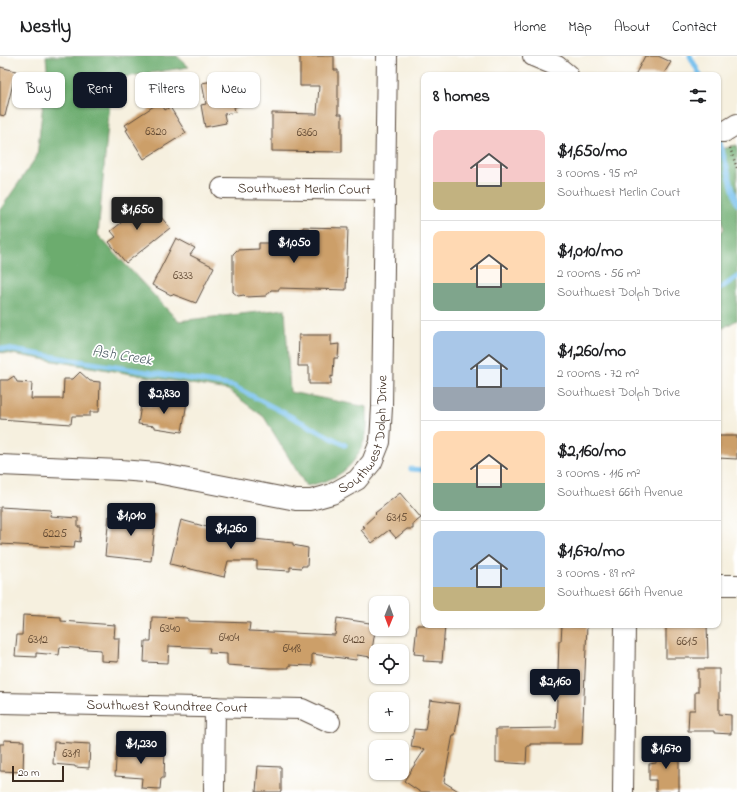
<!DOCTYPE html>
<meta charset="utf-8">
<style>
:root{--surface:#fff;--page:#f2f2f2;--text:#202124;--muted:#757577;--line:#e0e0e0;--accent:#111827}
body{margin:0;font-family:"Indie Flower",sans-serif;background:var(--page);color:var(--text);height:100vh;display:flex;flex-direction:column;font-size:15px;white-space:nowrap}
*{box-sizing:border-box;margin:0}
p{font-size:13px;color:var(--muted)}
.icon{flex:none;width:22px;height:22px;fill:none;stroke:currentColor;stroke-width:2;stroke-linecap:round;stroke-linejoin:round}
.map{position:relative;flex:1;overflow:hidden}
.sheet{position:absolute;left:421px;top:16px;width:300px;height:556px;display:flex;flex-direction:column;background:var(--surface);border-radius:8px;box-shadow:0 1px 3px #0004}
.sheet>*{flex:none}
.guide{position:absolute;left:12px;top:16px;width:349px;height:36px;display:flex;gap:8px}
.needle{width:26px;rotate:181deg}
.controls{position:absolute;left:369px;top:540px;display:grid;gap:8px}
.controls a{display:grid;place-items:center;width:40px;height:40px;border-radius:8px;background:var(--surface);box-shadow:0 1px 3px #0004;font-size:20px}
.scale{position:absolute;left:12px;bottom:10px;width:52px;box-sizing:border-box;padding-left:4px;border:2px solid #3b2a1e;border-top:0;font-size:11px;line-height:14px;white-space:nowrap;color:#3b2a1e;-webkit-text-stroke:3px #fff;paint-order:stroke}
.price{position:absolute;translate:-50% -34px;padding:0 9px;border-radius:4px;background:var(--accent);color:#fff;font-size:13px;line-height:26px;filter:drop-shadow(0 1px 2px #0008)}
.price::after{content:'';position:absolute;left:50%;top:24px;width:12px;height:9px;margin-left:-6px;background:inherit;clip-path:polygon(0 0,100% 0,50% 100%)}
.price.selected{background:#222;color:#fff}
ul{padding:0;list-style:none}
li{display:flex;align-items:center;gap:12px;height:100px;padding:0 12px}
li+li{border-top:1px solid var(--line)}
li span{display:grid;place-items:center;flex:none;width:112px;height:80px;border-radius:8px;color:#555}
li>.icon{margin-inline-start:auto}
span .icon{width:48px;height:48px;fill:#fffc;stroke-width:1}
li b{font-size:17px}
h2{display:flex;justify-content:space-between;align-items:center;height:48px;padding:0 12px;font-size:17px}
.chip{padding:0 14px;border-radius:8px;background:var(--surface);box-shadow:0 1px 3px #0004;font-size:14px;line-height:36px}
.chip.selected{background:var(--accent);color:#fff}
header{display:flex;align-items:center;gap:24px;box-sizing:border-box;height:56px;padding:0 20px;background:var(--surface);border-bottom:1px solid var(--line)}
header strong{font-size:19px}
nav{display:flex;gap:22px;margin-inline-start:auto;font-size:14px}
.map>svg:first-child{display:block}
</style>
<header>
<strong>Nestly</strong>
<nav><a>Home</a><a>Map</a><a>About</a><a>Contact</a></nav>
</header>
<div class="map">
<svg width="737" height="736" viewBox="0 0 737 736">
<rect width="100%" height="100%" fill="#fff"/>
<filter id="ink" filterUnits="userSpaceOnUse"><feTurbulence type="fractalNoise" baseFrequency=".025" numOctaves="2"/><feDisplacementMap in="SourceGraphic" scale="8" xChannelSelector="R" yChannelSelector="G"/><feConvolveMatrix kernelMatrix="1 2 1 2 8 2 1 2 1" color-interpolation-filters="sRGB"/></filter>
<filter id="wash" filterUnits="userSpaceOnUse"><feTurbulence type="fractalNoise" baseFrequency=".012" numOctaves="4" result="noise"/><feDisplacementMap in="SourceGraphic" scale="16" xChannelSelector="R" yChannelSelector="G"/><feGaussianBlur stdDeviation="0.9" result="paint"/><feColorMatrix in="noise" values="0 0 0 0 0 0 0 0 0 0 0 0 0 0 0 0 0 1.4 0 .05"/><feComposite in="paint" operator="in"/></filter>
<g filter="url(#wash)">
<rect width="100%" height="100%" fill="#f6f0df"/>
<g fill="#6cac6e" stroke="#546b46">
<path d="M46,0h131l12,11 -77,12 -14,156 80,86 107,-12 5,83 77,15c0,8 1,20 -1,28 -10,33 -28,45 -60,51l-42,-69 -36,-27 -228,-38v-142l37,-54 10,-88z"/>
<path d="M737,89v175l-19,11v-96l6,-6 -6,-40v-39z"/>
</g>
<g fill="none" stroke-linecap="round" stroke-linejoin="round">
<g stroke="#73bfed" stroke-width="5">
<path d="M690,0l10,19"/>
<path d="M718,80l19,68"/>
<path d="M718,234l19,-13"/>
<path d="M0,292l233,38 112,59"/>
<path d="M411,413l13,1"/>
</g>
</g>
<g id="blocks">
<g fill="#cc9f69">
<path d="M300,0h34v14h4v44h4v38l-70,-1v-38l45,1 2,-28h-19z"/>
<path d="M645,0h13l13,6 -8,13h-28z"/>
<path d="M0,11l16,4 -11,45 -5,-1z"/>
<path d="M240,20l6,29 -12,2 1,5 -11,2 2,9 -21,4 -4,-22 5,-1 -4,-21z"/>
<path d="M160,46l5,8 5,-3 16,26 -42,26 -18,-29 2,-1 -3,-4z"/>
<path d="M138,146l6,8 3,-2 5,6 4,-3 14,17 -44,35 -17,-21 7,-5 -5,-6 10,-8 -4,-5z"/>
<path d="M303,171l45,1 -2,62 -67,-2v2h-8l-5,6 -20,1 -2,-2 -6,1 -5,-4v-38l4,-4 22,-1v-6h44z"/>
<path d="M176,182l19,10 -5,7 24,12 -18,36 -24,-9 -1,1 -19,-10z"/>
<path d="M299,279h32v10l8,-1 -1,14h-4l-1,19 -2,-1v8h-22v-18h-11z"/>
<path d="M80,316l10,9 10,1 -1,30h-9v4h-18l-1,8 -71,-5v-39h8l6,-4 3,6 15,1 -1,16h32l1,-20h9z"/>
<path d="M160,341l27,5 -5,30 -27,-4v-2l-17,-2 3,-19 17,2z"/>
<path d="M718,380h19v23l-19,-1z"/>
<path d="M400,437l21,25 -8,6v5h-6l-11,9 -7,-8 -17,13 -11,-13 4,-3 -2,-1 13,-12 -1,-1z"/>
<path d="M0,451l51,3 -1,6 28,2v9h3l-1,15 -5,-1 -1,7 -74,-4z"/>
<path d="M132,456l24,2 -5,47 -46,-5 4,-40 23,3z"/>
<path d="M214,462l24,6 -4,13 59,6v2l15,3 -1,18h-5l-1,2 -11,-1v4l-33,-2v-8h-29l-4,16 -54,-13 11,-44 30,8z"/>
<path d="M23,559l38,2v4l54,4 -1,13h5l-1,24 -17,-1v-11l-41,-3 -1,8 -23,-2v4l-21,-1 2,-21h5z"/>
<path d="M152,561l36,1v3l62,2 -1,8 86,4 2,-17 39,6 -5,33 -14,-2 -1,5 -44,-6v12l-23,-1v3h-19l-43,-3v-11l-18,-1 1,-5 -41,-2 -1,17 -24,-1 1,-21h6z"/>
<path d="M417,569h28l-3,37 -19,-1 1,-6 -10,-1z"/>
<path d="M562,569h25l-5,119h-52v2h-3l-1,18 -30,-2v-33l60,-1 3,-87h2z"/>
<path d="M666,569h41l1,33h-42z"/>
<path d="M698,613h21v45l12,1v19l-17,-1v-2h-26l1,-21h6v-18h3z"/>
<path d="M430,644l30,4 -5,31h-2l-9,47 16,10h-40l-16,-11 21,-32 -14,-2 3,-18 11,1z"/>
<path d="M4,684l20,1 -1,31 -23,-1v-27h4z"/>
<path d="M54,686l36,2 -1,24 -14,-1v-1l-22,-2z"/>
<path d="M117,689l48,3 -1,30h-3l-1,11 -19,-1 1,-10 -27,-2z"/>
<path d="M656,692h23v44h-23v-12h-7v-16l7,-1z"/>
<path d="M258,710l23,1v25h-25z"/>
</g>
</g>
</g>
<g filter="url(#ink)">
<use href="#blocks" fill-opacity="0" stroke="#57483b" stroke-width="1"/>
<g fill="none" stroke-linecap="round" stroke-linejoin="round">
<g stroke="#57483b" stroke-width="22">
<g id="minor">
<path d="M533,0l24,10 11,9"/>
<path d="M718,76h6l13,-8"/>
<path id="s1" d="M222,132l163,2"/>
<path id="s2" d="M0,409l120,5 37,3 139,27h15l21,-6 25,-14 15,-18 8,-20 2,-35 5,-351"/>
<path d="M718,529h19"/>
<path id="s3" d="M0,647l302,6 28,13"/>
<path d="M214,736l1,-85"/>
<path d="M623,736l2,-167"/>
</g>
</g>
<path stroke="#57483b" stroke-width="2.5" stroke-dasharray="1 3" stroke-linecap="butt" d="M730,92l7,20"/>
<use href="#minor" stroke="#fff" stroke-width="20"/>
</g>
</g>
<g text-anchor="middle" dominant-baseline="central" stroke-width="3.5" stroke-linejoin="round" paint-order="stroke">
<g font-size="12" fill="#5f4731">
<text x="156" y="76">6320</text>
<text x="307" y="77">6360</text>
<text x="183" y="220">6333</text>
<text x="397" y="462">6315</text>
<text x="55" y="478">6225</text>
<text x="170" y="573">6340</text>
<text x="229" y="582">6404</text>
<text x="38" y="584">6312</text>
<text x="354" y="584">6422</text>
<text x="687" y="586">6615</text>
<text x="292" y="593">6418</text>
<text x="71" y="698">6319</text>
</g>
<g font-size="14" fill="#3b2a1e" stroke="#fff">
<text stroke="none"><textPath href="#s1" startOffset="82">Southwest Merlin Court</textPath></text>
<text stroke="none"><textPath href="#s2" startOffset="410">Southwest Dolph Drive</textPath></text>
<text stroke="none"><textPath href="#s3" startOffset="167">Southwest Roundtree Court</textPath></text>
</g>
<g font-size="15" font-style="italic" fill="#4f5e66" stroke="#fff">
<text transform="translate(122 300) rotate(9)">Ash Creek</text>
</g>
</g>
</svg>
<div class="controls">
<a><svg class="needle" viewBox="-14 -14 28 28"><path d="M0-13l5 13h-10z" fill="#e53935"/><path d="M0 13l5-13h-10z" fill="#757577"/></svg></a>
<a><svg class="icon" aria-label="locate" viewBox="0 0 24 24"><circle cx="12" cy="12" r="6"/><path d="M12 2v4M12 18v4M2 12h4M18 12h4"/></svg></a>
<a>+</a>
<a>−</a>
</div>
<div class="scale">20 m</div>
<b class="price selected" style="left:137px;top:175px">$1,650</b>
<b class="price" style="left:294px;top:208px">$1,050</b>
<b class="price" style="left:164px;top:359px">$2,830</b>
<b class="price" style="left:131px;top:481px">$1,010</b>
<b class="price" style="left:231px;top:494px">$1,260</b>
<b class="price" style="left:555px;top:647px">$2,160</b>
<b class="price" style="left:141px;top:709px">$1,230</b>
<b class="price" style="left:666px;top:714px">$1,670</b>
<div class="guide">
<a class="chip">Buy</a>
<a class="chip selected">Rent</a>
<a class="chip">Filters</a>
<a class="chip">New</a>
</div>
<section class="sheet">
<h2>8 homes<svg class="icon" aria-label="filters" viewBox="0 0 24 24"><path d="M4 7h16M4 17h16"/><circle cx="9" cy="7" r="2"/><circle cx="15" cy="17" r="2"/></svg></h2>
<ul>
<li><span style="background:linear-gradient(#f6c9c9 65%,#c2b280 0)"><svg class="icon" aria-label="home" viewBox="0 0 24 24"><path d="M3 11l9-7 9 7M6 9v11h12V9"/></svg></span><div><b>$1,650/mo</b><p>3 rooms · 95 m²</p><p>Southwest Merlin Court</p></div></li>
<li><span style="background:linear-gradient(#ffd9b3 65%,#7fa58c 0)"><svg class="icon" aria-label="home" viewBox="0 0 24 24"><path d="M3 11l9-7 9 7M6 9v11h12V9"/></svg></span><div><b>$1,010/mo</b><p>2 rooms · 56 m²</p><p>Southwest Dolph Drive</p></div></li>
<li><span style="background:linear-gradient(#a9c7e8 70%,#9aa5b1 0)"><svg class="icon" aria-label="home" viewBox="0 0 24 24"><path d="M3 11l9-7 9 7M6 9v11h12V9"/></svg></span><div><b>$1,260/mo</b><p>2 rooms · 72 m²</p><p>Southwest Dolph Drive</p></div></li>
<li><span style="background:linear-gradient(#ffd9b3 65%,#7fa58c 0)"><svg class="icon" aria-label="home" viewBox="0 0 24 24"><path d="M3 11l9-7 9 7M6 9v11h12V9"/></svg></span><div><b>$2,160/mo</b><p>3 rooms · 116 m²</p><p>Southwest 66th Avenue</p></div></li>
<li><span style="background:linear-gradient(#a9c7e8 70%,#c2b280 0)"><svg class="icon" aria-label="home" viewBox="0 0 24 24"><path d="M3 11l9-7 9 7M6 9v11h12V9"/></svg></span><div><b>$1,670/mo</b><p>3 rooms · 89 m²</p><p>Southwest 66th Avenue</p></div></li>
</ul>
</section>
</div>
